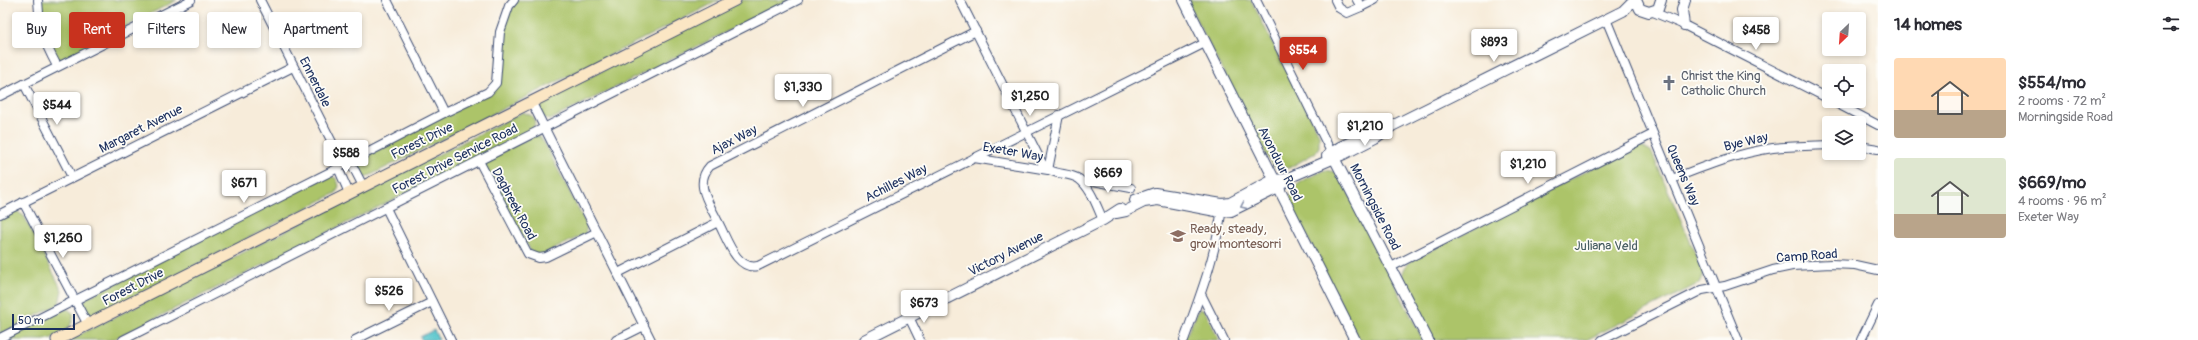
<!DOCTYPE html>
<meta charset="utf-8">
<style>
:root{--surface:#fff;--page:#f2f2f3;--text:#2b2b33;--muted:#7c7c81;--accent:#c8321e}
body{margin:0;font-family:Pangolin,sans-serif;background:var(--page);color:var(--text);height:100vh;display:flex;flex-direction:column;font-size:15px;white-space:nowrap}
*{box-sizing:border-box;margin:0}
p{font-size:13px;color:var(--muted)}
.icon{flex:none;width:22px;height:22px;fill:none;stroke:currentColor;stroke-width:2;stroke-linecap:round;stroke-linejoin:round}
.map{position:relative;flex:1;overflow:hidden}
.panel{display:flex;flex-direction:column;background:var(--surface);width:320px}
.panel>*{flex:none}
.guide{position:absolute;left:12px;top:12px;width:380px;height:36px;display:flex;gap:8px}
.needle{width:26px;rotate:205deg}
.fabs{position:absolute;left:1822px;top:12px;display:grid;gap:8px}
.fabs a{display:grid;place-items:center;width:44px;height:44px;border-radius:4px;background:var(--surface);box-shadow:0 2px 6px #0003;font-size:20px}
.scale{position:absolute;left:12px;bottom:10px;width:63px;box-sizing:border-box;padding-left:4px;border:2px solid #1b2f5e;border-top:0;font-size:11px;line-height:14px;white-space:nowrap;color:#1b2f5e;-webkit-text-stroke:3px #fdfcf7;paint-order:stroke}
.price{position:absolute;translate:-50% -34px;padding:0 9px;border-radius:4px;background:#fff;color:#222;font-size:13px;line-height:26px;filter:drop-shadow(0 1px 2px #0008)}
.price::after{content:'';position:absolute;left:50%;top:24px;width:12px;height:9px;margin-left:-6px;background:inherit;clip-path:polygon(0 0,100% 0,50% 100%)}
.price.current{background:var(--accent);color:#fff}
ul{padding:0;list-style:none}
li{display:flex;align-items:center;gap:12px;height:100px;padding:0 16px}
li span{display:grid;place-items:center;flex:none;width:112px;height:80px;border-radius:4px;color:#555}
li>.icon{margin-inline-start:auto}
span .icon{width:48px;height:48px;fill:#fffc;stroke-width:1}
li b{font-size:17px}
h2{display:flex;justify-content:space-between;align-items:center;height:48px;padding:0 16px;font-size:17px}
.pill{padding:0 14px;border-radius:4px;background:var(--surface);box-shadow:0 2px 6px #0003;font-size:14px;line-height:36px}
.pill.current{background:var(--accent);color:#fff}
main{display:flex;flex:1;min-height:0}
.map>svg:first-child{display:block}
</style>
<main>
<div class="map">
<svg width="1878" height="340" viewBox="0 0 1878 340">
<rect width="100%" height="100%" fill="#fdfcf7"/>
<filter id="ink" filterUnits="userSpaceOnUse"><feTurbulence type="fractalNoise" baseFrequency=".025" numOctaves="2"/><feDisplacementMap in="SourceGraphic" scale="8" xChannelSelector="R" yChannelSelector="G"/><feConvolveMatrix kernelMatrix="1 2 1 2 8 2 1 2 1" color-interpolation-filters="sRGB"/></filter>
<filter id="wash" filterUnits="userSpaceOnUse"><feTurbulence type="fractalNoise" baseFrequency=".012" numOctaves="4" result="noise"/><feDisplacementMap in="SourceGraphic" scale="16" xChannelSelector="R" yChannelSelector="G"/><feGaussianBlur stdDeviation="0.9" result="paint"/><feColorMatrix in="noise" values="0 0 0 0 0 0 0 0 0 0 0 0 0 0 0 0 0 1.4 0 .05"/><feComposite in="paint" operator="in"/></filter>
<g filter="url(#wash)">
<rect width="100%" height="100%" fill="#f7ecda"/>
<g fill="#acc469" stroke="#647a64">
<path d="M39,0h138l-116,60 -5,-1 -11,-15z"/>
<path d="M517,0h203l-355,178 -4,-1 -6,-12 2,-4 136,-72 10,-67z"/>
<path d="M743,0h47l-240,120 -7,-2 -4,-8 3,-9z"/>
<path d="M1186,0h65l68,134v13l-4,6 -26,15 -13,-1 -6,-5z"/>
<path d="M523,112l9,4 3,6 -2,8 -421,210h-43z"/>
<path d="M533,136l7,1 5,7 42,82 -2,8 -47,23 -5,-2 -51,-91 2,-3z"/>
<path d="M1637,145l14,6 52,120 -1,8 -4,5 -112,56h-153l-29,-56c-3,-10 -1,-14 5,-22z"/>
<path d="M1325,170l10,2 5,4 83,164h-64l-69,-137c-2,-20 20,-25 35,-33z"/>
<path d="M329,175l8,4 2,7 -3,7 -242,124 -8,-3 -4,-8 4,-8z"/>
<path d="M15,210l9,6 38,74 -3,14 -59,30v-118z"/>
<path d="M68,309l5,4c3,14 -16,25 -29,27 -13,0 -27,0 -41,0l60,-30z"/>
<path d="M1199,309l6,2 14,29h-35z"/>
</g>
<path fill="#58c6cc" stroke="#3a7a95" d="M434,330l5,10h-17l-2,-3z"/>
</g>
<g filter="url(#ink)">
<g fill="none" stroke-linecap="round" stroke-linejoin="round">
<g stroke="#3c4b71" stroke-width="10">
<g id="minor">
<path d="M38,0c2,31 4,38 19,66"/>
<path d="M260,0l78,154 12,7 13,25"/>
<path d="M387,0l57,113"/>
<path d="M960,0l82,163c10,14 25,8 37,16 12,9 18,28 24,41"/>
<path d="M1256,0l75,152"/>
<path d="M1335,0l4,8 8,5 14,-6"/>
<path d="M1357,0l4,7 14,-7"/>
<path d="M1653,12l31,13 145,74"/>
<path d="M1606,19l132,321"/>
<path d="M24,84l48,93"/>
<path d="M0,96l191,-96"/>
<path d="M1832,101l46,24"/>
<path d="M532,103l119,237"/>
<path d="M1859,146l19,3"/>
<path d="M338,154v14l11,25"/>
<path d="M974,158l74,12 11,-55"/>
<path d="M479,161l49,93 11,4 7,-1 51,-25"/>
<path d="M1672,179c33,-13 66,-26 101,-31 19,-2 37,-2 56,-3"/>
<path d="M1084,183l9,-2 38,7"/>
<path d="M23,202l65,123"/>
<path d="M386,208l65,132"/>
<path d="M0,214l293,-147"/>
<path d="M718,222c-8,-18 -25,-38 -8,-56l266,-135"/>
<path d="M1391,267l262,-133"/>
<path d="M618,273l100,-51c9,16 18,49 40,44l447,-223"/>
<path d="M1201,294l23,46"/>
<path d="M909,317l11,23"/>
<path d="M0,338l338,-170 106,-55 44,-21 8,-9 4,-51 9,-26 5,-6"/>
<path d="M123,340l675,-340"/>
<path d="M355,340l77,-38"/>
<path d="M616,340l28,-14"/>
<path d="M1184,340c16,-44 33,-87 38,-134"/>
<path d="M1602,340l100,-50 23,-4 48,-16 19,-4 39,-2 24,1 23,5"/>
<path d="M1861,340l17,-35"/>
</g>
</g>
<g stroke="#3c4b71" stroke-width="12">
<g id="tertiary">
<path d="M1184,0l171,340"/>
<path d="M1636,0l4,9 9,3 9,-3 3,-9"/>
<path d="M1684,25l-2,-15 3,-10"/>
<path d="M1331,152l97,188"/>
<path d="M1327,156l13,-9 33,-15"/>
<path d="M1135,200l20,-7 67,11 8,-1 43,-23 13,-1"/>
<path d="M1116,213l10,-2 18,-9 14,-2 63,12 10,-1 47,-23 10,-10 56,-24 31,-16 17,-12 231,-115 11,-11"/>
<path d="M864,340l239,-120 17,-11"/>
</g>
</g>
<g stroke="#3c4b71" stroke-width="13">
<path id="secondary" d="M57,340l678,-340"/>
</g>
<use href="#minor" stroke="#fff" stroke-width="8"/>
<use href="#tertiary" stroke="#fff" stroke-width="10"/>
<use href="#secondary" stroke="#fbe6c4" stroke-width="11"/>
</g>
<defs><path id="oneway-chevron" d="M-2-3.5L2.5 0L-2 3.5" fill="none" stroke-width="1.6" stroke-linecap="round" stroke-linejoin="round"/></defs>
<use stroke="#8d97ae" href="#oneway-chevron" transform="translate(1243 206) rotate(156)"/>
</g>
<defs>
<g id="church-bare" transform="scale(1.2)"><path d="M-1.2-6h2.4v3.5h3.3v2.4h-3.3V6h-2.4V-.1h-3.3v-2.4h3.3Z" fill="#6b7280" stroke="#fdfcf7" stroke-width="2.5" paint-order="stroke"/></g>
<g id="school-bare" transform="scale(1.2)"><path d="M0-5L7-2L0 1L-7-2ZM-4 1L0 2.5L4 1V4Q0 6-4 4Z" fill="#8d6e63" stroke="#fdfcf7" stroke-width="2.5" paint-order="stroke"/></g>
</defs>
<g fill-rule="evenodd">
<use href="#church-bare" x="1669" y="83"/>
<use href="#school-bare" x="1178" y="236"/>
</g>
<g text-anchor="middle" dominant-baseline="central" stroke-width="3.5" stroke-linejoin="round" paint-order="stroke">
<g font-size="13" fill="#5b616d" stroke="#fdfcf7" text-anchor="start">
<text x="1681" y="76">Christ the King<tspan x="1681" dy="15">Catholic Church</tspan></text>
</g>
<g font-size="13" fill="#1b2f5e" stroke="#fdfcf7">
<text transform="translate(315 82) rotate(63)">Ennerdale</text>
<text transform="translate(141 129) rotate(-27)">Margaret Avenue</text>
<text transform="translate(734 140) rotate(-27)">Ajax Way</text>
<text transform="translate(422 141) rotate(-26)">Forest Drive</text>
<text transform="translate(1746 142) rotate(-13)">Bye Way</text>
<text transform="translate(1013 152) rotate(10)">Exeter Way</text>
<text transform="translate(455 159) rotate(-27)">Forest Drive Service Road</text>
<text transform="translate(1280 164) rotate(63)">Avonduur Road</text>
<text transform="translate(1683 175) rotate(67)">Queens Way</text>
<text transform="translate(896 183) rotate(-27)">Achilles Way</text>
<text transform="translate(514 204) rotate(62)">Dagbreek Road</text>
<text transform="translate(1375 207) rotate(63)">Morningside Road</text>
<text transform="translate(1006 254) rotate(-27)">Victory Avenue</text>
<text transform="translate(1807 256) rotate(-4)">Camp Road</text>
<text transform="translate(133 287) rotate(-27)">Forest Drive</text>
</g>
<g font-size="13" fill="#785e54" stroke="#fdfcf7" text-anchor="start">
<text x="1190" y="229">Ready, steady,<tspan x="1190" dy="15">grow montesorri</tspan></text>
</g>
<g font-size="13" fill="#465c61" stroke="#fdfcf7">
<text x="1606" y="246">Juliana Veld</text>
</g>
</g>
</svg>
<div class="fabs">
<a><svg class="needle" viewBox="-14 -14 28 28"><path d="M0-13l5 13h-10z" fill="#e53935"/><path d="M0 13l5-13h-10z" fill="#7c7c81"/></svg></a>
<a><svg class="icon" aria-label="locate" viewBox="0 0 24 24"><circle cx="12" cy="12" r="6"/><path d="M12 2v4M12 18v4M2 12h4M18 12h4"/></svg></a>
<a><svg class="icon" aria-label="layers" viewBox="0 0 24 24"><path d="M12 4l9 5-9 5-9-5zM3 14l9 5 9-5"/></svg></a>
</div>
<div class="scale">50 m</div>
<b class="price" style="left:1756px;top:51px">$458</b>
<b class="price" style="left:1494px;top:63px">$893</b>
<b class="price current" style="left:1303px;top:71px">$554</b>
<b class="price" style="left:803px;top:108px">$1,330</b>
<b class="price" style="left:1030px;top:117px">$1,250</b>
<b class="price" style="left:57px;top:126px">$544</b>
<b class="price" style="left:1365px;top:147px">$1,210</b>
<b class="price" style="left:346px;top:174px">$588</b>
<b class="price" style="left:1528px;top:185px">$1,210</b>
<b class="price" style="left:1108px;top:194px">$669</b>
<b class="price" style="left:244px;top:204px">$671</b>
<b class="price" style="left:63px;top:259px">$1,260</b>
<b class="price" style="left:389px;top:312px">$526</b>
<b class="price" style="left:924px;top:324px">$673</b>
<div class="guide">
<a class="pill">Buy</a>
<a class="pill current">Rent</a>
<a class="pill">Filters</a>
<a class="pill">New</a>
<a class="pill">Apartment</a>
</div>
</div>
<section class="panel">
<h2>14 homes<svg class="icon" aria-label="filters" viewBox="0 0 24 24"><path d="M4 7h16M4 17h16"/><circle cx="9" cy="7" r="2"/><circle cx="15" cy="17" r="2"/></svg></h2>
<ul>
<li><span style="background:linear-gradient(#ffd9b3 65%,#b9a48a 0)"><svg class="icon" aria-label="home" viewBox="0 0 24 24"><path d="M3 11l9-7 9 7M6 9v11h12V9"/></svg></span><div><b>$554/mo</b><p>2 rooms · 72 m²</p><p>Morningside Road</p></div></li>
<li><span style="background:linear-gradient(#dfe7d0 70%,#b9a48a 0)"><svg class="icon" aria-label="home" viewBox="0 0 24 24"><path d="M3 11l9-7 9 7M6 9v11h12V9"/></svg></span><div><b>$669/mo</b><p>4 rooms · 96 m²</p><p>Exeter Way</p></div></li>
</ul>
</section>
</main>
